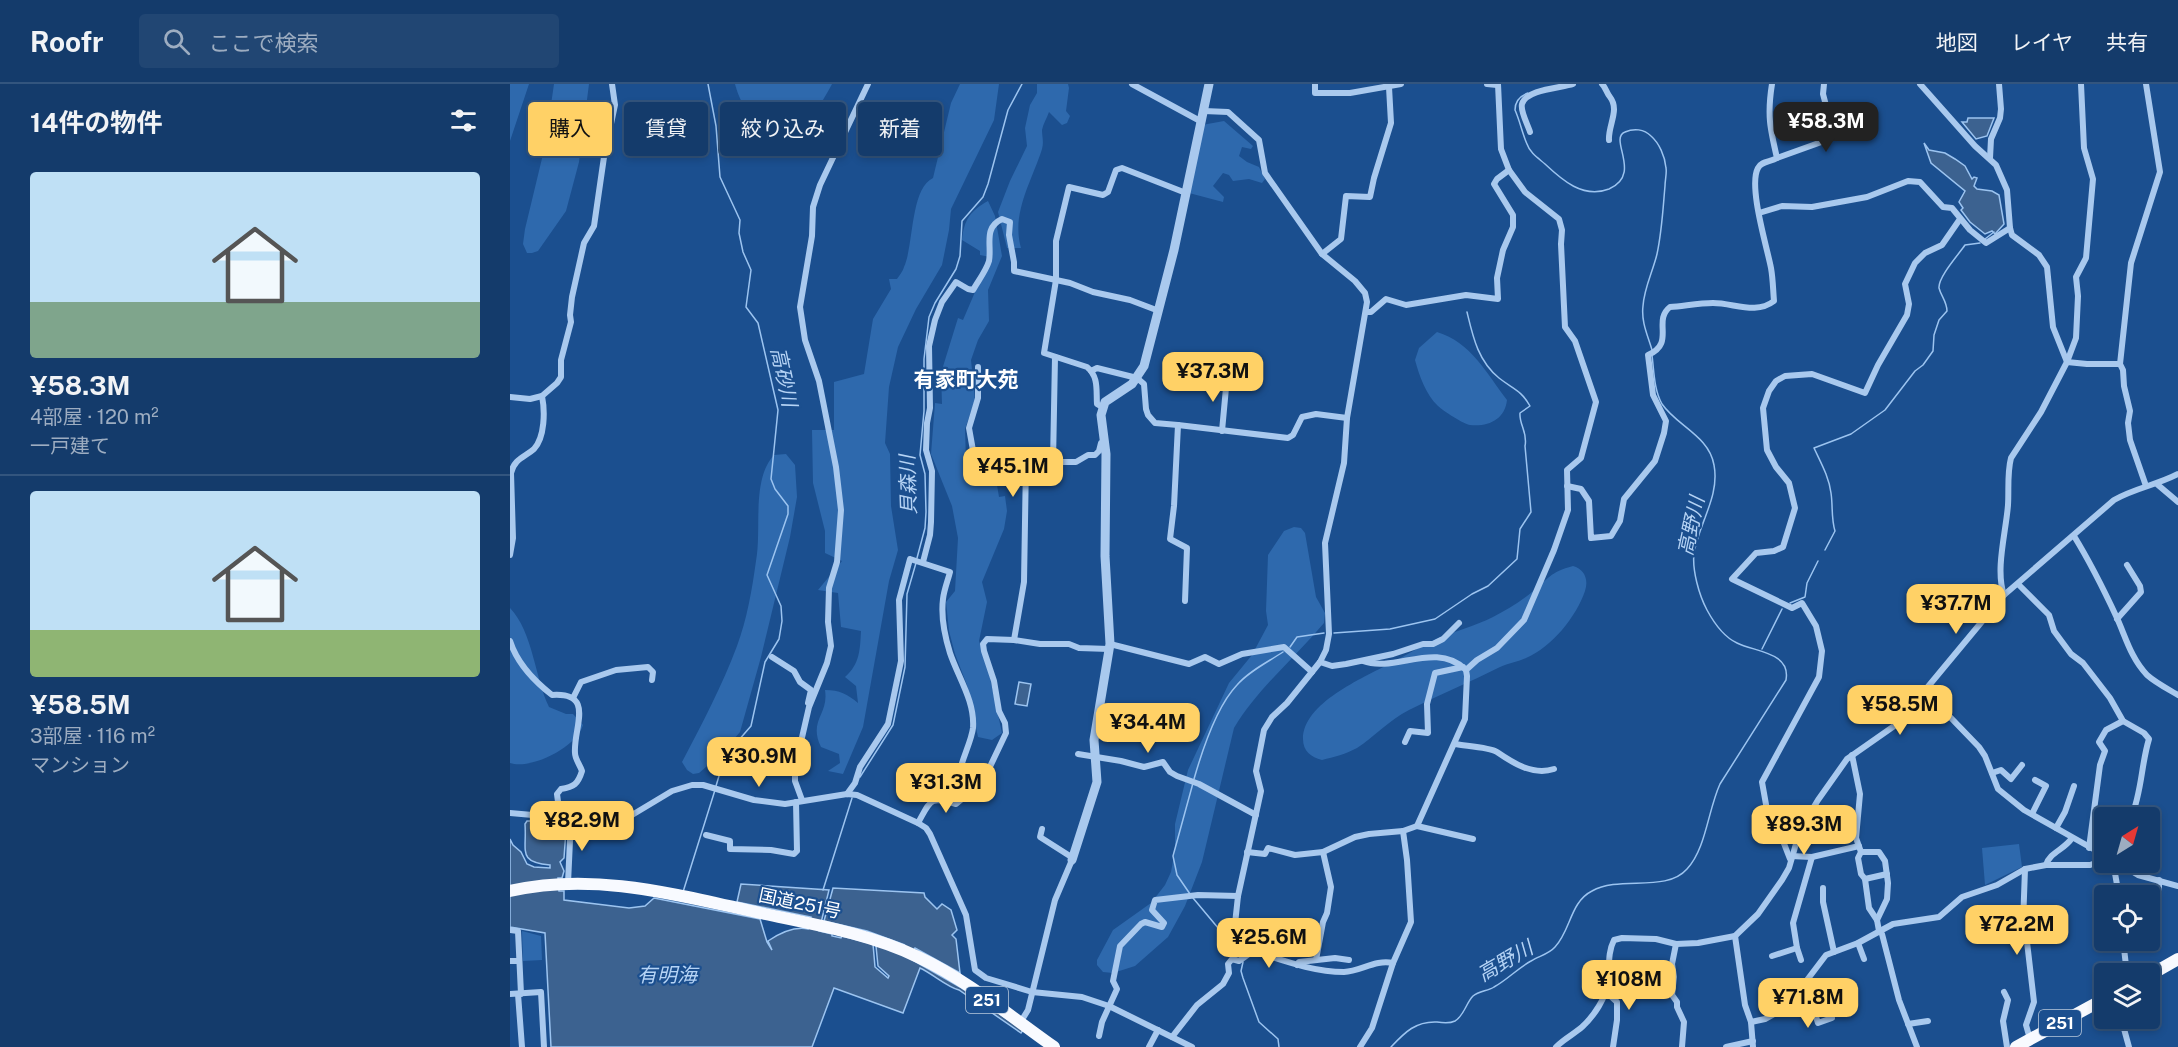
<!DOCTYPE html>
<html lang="ja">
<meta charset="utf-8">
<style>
:root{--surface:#143b6b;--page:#214673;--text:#f1f3f6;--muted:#9dadc1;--line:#33557e;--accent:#ffd166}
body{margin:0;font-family:"Public Sans","Noto Sans JP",sans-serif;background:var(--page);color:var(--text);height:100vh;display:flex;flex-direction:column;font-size:22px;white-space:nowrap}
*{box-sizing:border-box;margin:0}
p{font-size:20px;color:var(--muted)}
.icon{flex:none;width:33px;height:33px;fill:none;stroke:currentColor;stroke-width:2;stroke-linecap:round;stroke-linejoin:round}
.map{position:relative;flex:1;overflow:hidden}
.panel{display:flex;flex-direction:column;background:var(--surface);width:510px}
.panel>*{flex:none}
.hud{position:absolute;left:18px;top:18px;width:570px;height:54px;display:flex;gap:12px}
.needle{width:39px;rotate:37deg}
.controls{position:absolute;left:1584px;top:723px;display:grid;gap:12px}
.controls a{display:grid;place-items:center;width:66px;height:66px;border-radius:6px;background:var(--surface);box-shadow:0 3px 9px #0003,0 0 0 2px var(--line);font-size:30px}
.price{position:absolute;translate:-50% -51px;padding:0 14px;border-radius:12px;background:var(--accent);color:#111;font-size:20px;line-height:39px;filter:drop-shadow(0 2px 3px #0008)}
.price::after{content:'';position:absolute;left:50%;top:36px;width:18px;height:14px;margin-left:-9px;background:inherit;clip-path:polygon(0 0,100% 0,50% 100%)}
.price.selected{background:#222;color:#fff}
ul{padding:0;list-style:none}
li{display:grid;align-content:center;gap:12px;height:318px;padding:0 30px}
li+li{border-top:2px solid var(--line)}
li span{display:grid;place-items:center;height:186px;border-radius:6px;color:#555}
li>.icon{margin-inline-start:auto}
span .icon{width:108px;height:108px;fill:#fffc;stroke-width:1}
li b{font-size:26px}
h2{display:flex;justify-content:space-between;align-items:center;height:72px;padding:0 30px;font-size:26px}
.pill{padding:0 21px;border-radius:6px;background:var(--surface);box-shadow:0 3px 9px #0003,0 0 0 2px var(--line);font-size:21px;line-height:54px}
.pill.selected{background:var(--accent);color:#111}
header{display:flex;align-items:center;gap:36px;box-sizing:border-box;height:84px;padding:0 30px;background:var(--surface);border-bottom:2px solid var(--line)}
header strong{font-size:28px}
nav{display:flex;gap:33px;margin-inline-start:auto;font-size:21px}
.search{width:420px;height:54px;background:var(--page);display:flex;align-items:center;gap:15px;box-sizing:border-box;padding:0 21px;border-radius:6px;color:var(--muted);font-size:22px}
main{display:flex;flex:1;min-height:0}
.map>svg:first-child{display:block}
</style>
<header>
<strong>Roofr</strong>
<div class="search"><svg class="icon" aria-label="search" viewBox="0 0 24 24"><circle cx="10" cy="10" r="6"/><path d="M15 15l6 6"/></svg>ここで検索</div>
<nav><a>地図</a><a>レイヤ</a><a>共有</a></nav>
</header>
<main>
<section class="panel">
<h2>14件の物件<svg class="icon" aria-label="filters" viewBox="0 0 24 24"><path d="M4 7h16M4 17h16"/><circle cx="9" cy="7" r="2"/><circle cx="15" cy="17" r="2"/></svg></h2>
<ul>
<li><span style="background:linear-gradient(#bfe0f5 70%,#7fa58c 0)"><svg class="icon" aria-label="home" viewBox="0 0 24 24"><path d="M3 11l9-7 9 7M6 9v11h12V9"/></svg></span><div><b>¥58.3M</b><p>4部屋 · 120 m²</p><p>一戸建て</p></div></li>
<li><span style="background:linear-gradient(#bfe0f5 75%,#8fb573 0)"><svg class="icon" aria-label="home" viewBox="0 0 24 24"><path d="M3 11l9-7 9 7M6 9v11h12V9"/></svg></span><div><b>¥58.5M</b><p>3部屋 · 116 m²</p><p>マンション</p></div></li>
</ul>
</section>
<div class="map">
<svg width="1668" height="963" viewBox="0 0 1668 963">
<rect width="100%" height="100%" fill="#1b4f8f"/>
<g fill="#2e69ad">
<path d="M0,0h19l-19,57z"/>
<path d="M44,0h35l-10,78 -13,49 -28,40 -6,2h-5l-4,-9 2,-15 20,-83z"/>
<path d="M225,0h97c-8,15 -22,39 -37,48 -30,17 -54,-24 -60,-48z"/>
<path d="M450,0h39l-5,36 -43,89 -2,21 -7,35 -26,44 -18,38 -9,40 -4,56 5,11 1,52 7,44 -9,31 -26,146 -20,47 -15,-3 12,-8 -1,-9 -18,-7c-13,-27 8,-32 4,-57 15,0 22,4 33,13l-2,-17 -11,-9c15,-13 15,-28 16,-46l-20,-4 -3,-34 -20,-3 24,-29 -17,-8v-22l-12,-48 -1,-53h22v-48l30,-8 9,-55 18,-30 -2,-10h8c2,-3 6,-8 7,-12 10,-22 6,-78 29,-89l18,-75z"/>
<path d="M527,0h31l1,4 -3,23 4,5 -3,7 -5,2 -13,-13c-2,6 -6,12 -7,18 0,6 2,12 0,19 -10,32 -31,64 -21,99h-14l-9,-36 12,-31 17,-35 -2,-18 5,-23 7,-12z"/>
<path d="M714,37l29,25 -2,3 -9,-2 -3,9 8,6 12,5 6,12 -3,4 -13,-4 -16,2 -4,-6 -6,-2 -10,13 11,11 -1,5 -34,-9 13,-68z"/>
<path d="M478,117l7,15 7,40 -14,34 1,31 -11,19 -7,20 4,40 -10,29 1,31 30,19 3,18 6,-1 2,15 -3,18 -22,53 5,20 -8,39 8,23 15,69 -10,7 -14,-3 -11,-52 -12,-31 -6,-23 -3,-29 9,-11 3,-53 -6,-32 -21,-52 4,-51 7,1 -1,-31 17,-55 5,2 27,-63 -10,-2v-4l-18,-11c2,-20 8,-29 26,-39z"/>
<path d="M927,248c34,10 50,42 70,68 -2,19 -18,27 -37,25 -5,0 -28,-15 -32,-19 -12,-11 -19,-31 -23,-46l4,-12z"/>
<path d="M276,370l9,11 2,32 -7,40 -29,120 -21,75 -19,22 -22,19 -6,1 -6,-4 -5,-8c20,-38 40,-76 55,-116 10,-27 15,-56 19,-85 6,-32 -5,-81 18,-106z"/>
<path d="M784,443l7,1 4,5 11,64 9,16 -1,10c-30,36 -66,65 -90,105l-32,134 -17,44 -17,31 -33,29 -22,7 -10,-1 -6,-7v-5l16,-30 38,-27 14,-18 6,-13 4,-22v-26l13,-54 41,-87 23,-28 16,-30 -2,-14 2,-56 16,-24z"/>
<path d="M1063,482c11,3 16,13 12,25 -9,26 -33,56 -59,67 -8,4 -18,5 -26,9 -30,15 -61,28 -91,43 -21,11 -35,27 -52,38 -11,6 -23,9 -35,12 -11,-3 -19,-9 -19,-21 0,-36 60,-61 86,-75 16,-8 32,-18 49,-26 18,-7 37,-12 55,-21 13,-7 27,-15 39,-25 16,-13 18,-20 41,-26z"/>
<path d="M0,524c23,24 25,70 39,99l17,7h7l10,11c-6,22 -52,45 -73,38z"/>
<path d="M1509,760l3,23 -37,18 -3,-37z"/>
<path d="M12,847l19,5 1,24 -19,1z"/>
</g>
<g fill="#3c6290" stroke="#9cc4f0" stroke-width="1.5">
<path d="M1458,34h26l-7,18 -11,3 -14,-17h5z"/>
<path d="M1414,59l5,7 16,3 10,6 10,7 7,13 2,-2 3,1 -3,8 3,3 15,2 7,4 5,29 -9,10 -3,-3 -7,3 -15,-12 -9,-12 2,-2 -4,-6 6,-11 -34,-28z"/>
<path d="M509,598l12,2 -4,22 -12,-2z"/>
<path d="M17,737h23l16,9 -2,28 -4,4 4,9 -2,7h-4l1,13h5v9l65,8 16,-2 9,-8 106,21 7,23 5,8 -4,-9c12,-8 26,-15 40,-12l3,-12 -74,-15 4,-18 88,6 -10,41 13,3v2l9,2 1,-2 31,8 2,23 13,11 1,-2 -11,-10 -2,-20 29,-1 -38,-14 -43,-10 9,-33 91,5 1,4 12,12 5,-5 9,6 6,20 -5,5 4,4 4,34 -45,-25 -6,10 51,29 63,43 -2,3 -62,-43c-12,-3 -26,-16 -39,-22l-17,45 -69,-25 -22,59h-261l-6,-114 -35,-6v-88l3,6 8,7 6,12 7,3 16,1v-3c-33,-3 -23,-14 -25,-41z"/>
</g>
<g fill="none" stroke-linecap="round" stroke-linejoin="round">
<g stroke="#9cc4f0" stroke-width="1.5">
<path d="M198,0l8,42 4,51 20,43 -1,13 4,19 8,18 -5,37 12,16 20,87 -7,69 4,10 13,17v8l-21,61 14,31 1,15 -3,18 -14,23 -14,64 -26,30 -9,30"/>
<path d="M1018,9c-8,3 -13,9 -13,17 5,11 7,23 12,34 3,9 11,14 18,20 17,16 38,35 64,25 34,-15 -1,-50 16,-57 9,-4 19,-3 26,4 8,7 14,20 15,32 1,5 -1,12 -1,18 -2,22 -3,45 -8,68 -4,17 -13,34 -14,52 -2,16 5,30 9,44"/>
<path d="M1475,155l9,-7"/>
<path d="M1315,466l10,-19c-4,-13 -2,-25 -4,-38 -2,-16 -10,-30 -17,-45l37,-14 34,-24 30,-39 8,-6 10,-14 1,-16 5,-15 8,-9c0,-9 -6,-15 -8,-23 -1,-11 20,-34 26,-43l15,-2"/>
<path d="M407,474l8,-30 1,-16 -1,-38 -5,-19 4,-44v-52l5,-42 6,-14 21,-34 4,-13 2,-35 21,-24 5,-13 20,-74 14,-26"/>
<path d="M1280,519l15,-6 2,-14 11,-22"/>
<path d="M824,549l56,-4 45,-10 37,-25 16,-8 29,-27 3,-30 11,-17 -6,-66c3,-14 -6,-21 -5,-33l10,-7c-9,-16 -17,-17 -31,-28 -21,-17 -26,-41 -32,-66"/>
<path d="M780,563l7,-10 27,-4"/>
<path d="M1252,565l20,-40"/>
<path d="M350,693l33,-52 12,-58 2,-73 9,-31"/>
<path d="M684,695c8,-28 23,-73 43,-94 12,-14 31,-23 46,-33"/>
<path d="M313,806l29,-92"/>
<path d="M173,808l32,-102"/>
<path d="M680,810l-13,-19 -4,-19 20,-73"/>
<path d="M683,814l36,43"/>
<path d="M733,878l-2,9 2,7 16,44 19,17 1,8"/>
<path d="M881,963c14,-15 25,-26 46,-25 6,1 12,2 18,-1 9,-5 11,-18 18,-25 6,-5 15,-5 21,-9 13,-7 24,-19 37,-26 8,-5 18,-7 24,-14 16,-17 15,-45 37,-56 28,-16 74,2 95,-22 19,-20 21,-59 33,-85l66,-104c5,-28 -31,-28 -49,-37 -13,-6 -23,-20 -30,-33 -8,-15 -15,-40 -13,-57 5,-30 26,-57 20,-88 -5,-29 -37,-39 -52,-61 -8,-14 -8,-33 -10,-49"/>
</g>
<g stroke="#a9c9ee" stroke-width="6">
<path d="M622,0l70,38"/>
<path d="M805,0v9h35l51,-9"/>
<path d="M977,0l10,1"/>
<path d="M1092,0c4,4 4,8 8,13 10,13 -2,28 -1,43"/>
<path d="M1314,0l-1,10 11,42"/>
<path d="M1410,0l55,62 21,19 11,25 3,38 2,7 27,20 8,12 6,60 14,35"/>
<path d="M694,27l24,1 31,28 6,33 57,81 33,27 10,12 2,9 -20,116 -3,45 -19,80 4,91 -3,16 -6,12 -33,41 -15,14 -8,13 -8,41 5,20 -23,105 -3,28 14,17 4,10"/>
<path d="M1020,48c-2,-7 -10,-21 -8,-28 4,-15 40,-16 51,-20"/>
<path d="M1267,74l50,-18 36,-20"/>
<path d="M1480,74l1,-19 9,-21 1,-9 -2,-25"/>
<path d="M1249,129l23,-7 30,1 55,-10 41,-16 12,1 23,25 9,1 18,22 16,13 24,-15"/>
<path d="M812,170l19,-15 5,-43 24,1 4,-19 17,-55 -2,-36"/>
<path d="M856,228h5l15,-13 20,6 60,-10 32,4 -1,-21 6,-28 10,-23v-12l-19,-31 3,-5 12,-9"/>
<path d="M1557,278l20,2h33"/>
<path d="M468,283v31l-9,30 5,28 25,20 16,-14h11"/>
<path d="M581,287l6,-3 40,10 7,6 2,25 2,6 7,8 23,2 -4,81 -4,33 17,9 -2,53"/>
<path d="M0,313l20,2 12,-3 15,-13 4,-6v-17l10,-38 -1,-7 2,-18 12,-54 10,-17 10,-69 11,-52 -3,-21"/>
<path d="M592,323l-5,-3c-1,-14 2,-27 -10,-37l-43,-14 12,-73v-39l13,-54 34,8 5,-3 8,-22 6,-2 64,25"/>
<path d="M668,341l110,13 5,-3 9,-18 14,-3 31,4"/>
<path d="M712,347l5,-54"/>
<path d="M543,378l2,-105"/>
<path d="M1648,401l20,17"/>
<path d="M1057,402l14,3 8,12 2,37 20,-2 9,-15 4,-22 31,-38 9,-28 2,-12 -13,-26 -5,-40c28,-12 4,-34 22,-48 14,-1 29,-4 43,-4 21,0 43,12 61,-2 -1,-11 -1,-22 -3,-33 -4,-21 -23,-82 -13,-100 3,-7 13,-6 19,-10 -7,-30 -10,-43 -5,-74"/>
<path d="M1636,402l-16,-46 -2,-17 2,-12 -6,-25 -1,-16 -3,-6 11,-101 29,-91 -14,-88"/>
<path d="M1564,452c16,26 30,54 43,82 9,20 14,40 30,57 9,8 21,14 31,20"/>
<path d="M0,471l3,-17 -2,-65c3,-14 14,-16 23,-24 11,-12 11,-38 8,-53"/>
<path d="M413,478l7,-27 1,-13 1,-51 -6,-21 1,-27 3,-15 -1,-62 6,-26 7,-18 14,-20 12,7 5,1c5,-9 13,-19 16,-29 3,-16 -6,-33 13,-42l8,3 -1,13 5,27v9l56,12 23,9 37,8 29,11"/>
<path d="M1508,500l31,31 5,16 17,23 12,9 27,35 13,23 21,12 5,6c-8,26 -7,53 -18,79"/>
<path d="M1494,511c-9,-25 2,-63 4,-90 1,-15 -1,-32 3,-47l30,-46 26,-50 9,-24 2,-42 -2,-19 10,-19 7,-79 -9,-31 -3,-64"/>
<path d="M1607,535l24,-27 -1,-6 -13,-21"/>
<path d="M504,556l10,-58 2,-120h50l12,-7h7l4,-4 2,-8 4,-1"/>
<path d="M0,557c7,22 24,40 42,54 44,-3 21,33 23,58 0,6 5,12 7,18 -4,13 -8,16 -21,18l-4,5 3,23"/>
<path d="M600,560l79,20 16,-7 14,7 23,-10 42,-7 28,25"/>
<path d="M262,573l22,14 6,11 11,8 -3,13"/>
<path d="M853,577c32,12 72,-20 102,8"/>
<path d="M810,578l12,4 14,-2 47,-10 30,-10h10l10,-5 16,-16"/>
<path d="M1414,606l55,57 6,9 13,33 26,21 80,45"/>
<path d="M63,614l8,-16 35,-12 32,-3 5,5 -1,8"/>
<path d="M895,658l5,-11 18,2 -1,-29 8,-31 28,-6"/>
<path d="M945,660c10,2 34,3 42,8 16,11 36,24 57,17"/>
<path d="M568,670l43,7 23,6 19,-5 7,10 7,4 22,8 57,31"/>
<path d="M1342,671l8,39 -4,44 5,14h18l6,9 3,22 -1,16 -10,21 2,11 3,3 17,66 18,47"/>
<path d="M1482,689l9,-3 10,9 11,-14"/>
<path d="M337,710l8,-11 5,-16 28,-43 13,-63 -2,-61 11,-41 40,13c-2,8 -6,18 -7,27 -2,16 2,38 7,54 8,24 25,48 23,75 -2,19 -24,53 -12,70"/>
<path d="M292,716l-7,-19v-13l14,-61 18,-44 4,-17 -3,-24 1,-34 8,-26 4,-52 -5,-43 -17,-86 -14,-41 -5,-33 12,-71 1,-29 7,-22 48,-101"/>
<path d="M0,729l89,8 22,-2 11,-4 40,-24 20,-6h11l51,15 31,4 62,-10 10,1 61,28 8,5 4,6 36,81 9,55 11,8 46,14 50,5 27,9 83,41"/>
<path d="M1522,730l14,-28 -11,-6"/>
<path d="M408,739c13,-23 11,-27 38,-19l23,-19 8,-12 19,-40 -1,-10 -6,-12 -5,-30 -10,-30 -1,-7 4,-5 27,1 26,4h29l10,4 30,1"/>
<path d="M907,742l56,13"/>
<path d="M1546,744l9,-16 9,-26"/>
<path d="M532,745l-2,8 33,21"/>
<path d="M196,751l24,6v8l41,1 23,4 3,-3 -1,-49"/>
<path d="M1579,764l11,-83 5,-14 -6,-9 7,-12 17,-9"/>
<path d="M737,768l18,2 3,-6 27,7 28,-3 32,-15 14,-3 34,-3"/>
<path d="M1351,768l-3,6 3,16 4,5 4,29 8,12"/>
<path d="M1281,772l21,1 47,-11"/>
<path d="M1280,775l-7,-18 -16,-31 -5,-28 57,-105 3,-26 -6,-25 -14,-23 -10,5 -60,-29 24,-26 18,-2 9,-4 12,-39 -6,-25 -13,-16 -9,-17 -4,-42 6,-17 7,-10 9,-5 27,-2 53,19 13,-28 29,-50 2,-11 -4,-20 10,-21 10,-10 17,-8 18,-26"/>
<path d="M1603,778l6,34"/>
<path d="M1607,778l21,13 40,11"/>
<path d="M1536,781c4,-13 18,-15 26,-27"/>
<path d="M1515,785l-2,55 4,18 7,60 -8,23 4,14"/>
<path d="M1355,795l22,-5"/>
<path d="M58,799l3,-64"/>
<path d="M1313,804v14l11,50"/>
<path d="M1649,807v-11"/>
<path d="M1587,830l7,4"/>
<path d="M0,846l8,1 3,63"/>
<path d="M1225,852l10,69 6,17 2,25"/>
<path d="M1613,856l4,34"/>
<path d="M1348,859l6,16"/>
<path d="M1166,860l-4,20 2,13 -2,18 5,7v5l7,15 -2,25"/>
<path d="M1262,872l25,-8"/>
<path d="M806,876l7,-38 4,-9 4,-26 -8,-35"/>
<path d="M1291,876l-4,-12 -4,-25 19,-66"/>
<path d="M0,877h9"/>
<path d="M787,881l2,-3 36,-4 14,2"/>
<path d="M1096,908l11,10v18l-4,27"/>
<path d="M1494,908l4,8 -5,21 4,26"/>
<path d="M0,910l31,-2 3,55"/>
<path d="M8,910l4,53"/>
<path d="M1299,911l9,28 14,-5"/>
<path d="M1611,934l8,29"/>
<path d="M1241,938l14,-3 44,-24 -5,-11 22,-29 32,-12 35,-19 46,-7 23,-20 35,-12 28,-16 21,-4h44l14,-5"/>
<path d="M510,939l8,-13 27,-110 17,-40"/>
<path d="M1398,940l20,-3"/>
<path d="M589,952l3,-14 15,-33 -4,-8 7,-35 21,-22 4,-2 17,5 2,-4 -12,-13 3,-10 43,-5 40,1"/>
<path d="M662,953l25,-32 26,-21 6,-11 -1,-9 4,-5 7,2 14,-10c29,9 60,21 91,21 17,-1 32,-13 49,-9"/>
<path d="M639,963l9,-17"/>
<path d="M850,963l12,-19 21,-65 18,-41 -4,-62 -4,-29 14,-5 48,-107 2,-43 -1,-6 11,-10 20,-12 27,-28 30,-70 14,-40 -1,-40 14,-12 15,-56 -21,-61 -10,-14 -4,-83 1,-14 -3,-11 -34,-27 -16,-22 -8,-21 -3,-65"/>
<path d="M1046,963c9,-9 18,-13 26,-20 12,-11 24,-29 26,-45 2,-15 -1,-28 6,-42l8,-2 34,1 20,5 22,-1 37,-7 23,-22 24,-34 7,-12 11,-38 18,-30 29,-41 50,-35 107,-129 110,-95c21,-12 43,-15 64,-26"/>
<path d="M1216,963l27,-6"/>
</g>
<path stroke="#a9c9ee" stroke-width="9" d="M562,776l25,-78 -3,-42 16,-96 -5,-88 1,-102 -5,-39 4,-13 27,-18 12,-18 30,-116 35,-166"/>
<g stroke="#f8faff" stroke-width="12">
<path d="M0,807c86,-20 171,5 255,23 52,11 105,20 153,43 49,23 92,59 136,90"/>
<path d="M1640,891l28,-16"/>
<path d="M1506,963l88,-48"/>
</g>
</g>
<g text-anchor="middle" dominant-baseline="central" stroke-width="4.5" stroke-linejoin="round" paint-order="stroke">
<g fill="#1b4f8f" stroke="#bbcadd" stroke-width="1.5">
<rect x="456" y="903" width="42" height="26" rx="4.5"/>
<rect x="1529" y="926" width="42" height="26" rx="4.5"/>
</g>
<g font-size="16" font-weight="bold" fill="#fff">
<text x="477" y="916">251</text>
<text x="1550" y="939">251</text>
</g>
<g font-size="18" fill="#fff" stroke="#1b4f8f">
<text transform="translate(290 819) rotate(12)">国道251号</text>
</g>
<g font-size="20" font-style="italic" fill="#b5d3f5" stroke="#1b4f8f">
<text transform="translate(274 293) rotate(78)">高砂川</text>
<text transform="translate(398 401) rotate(-92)">貝森川</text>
<text transform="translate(1181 442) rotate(-78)">高野川</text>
<text transform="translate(995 877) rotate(-30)">高野川</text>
<text x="157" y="891">有明海</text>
</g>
<g font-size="21" font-weight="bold" fill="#fff" stroke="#1b4f8f">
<text x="456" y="295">有家町大苑</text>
</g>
</g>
</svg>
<div class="controls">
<a><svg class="needle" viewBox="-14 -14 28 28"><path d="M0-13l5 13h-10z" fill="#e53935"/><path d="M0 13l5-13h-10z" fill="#9dadc1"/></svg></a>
<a><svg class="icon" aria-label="locate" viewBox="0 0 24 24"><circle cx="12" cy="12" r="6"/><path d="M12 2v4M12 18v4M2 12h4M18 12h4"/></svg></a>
<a><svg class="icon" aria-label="layers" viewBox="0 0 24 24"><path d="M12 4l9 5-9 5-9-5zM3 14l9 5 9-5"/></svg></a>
</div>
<b class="price selected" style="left:1316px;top:69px">¥58.3M</b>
<b class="price" style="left:703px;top:319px">¥37.3M</b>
<b class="price" style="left:503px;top:414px">¥45.1M</b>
<b class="price" style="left:1446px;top:551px">¥37.7M</b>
<b class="price" style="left:1390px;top:652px">¥58.5M</b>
<b class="price" style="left:638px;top:670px">¥34.4M</b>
<b class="price" style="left:249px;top:704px">¥30.9M</b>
<b class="price" style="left:436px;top:730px">¥31.3M</b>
<b class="price" style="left:72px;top:768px">¥82.9M</b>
<b class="price" style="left:1294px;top:772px">¥89.3M</b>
<b class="price" style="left:1507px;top:872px">¥72.2M</b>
<b class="price" style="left:759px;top:885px">¥25.6M</b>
<b class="price" style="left:1119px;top:927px">¥108M</b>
<b class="price" style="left:1298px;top:945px">¥71.8M</b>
<div class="hud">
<a class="pill selected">購入</a>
<a class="pill">賃貸</a>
<a class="pill">絞り込み</a>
<a class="pill">新着</a>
</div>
</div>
</main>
